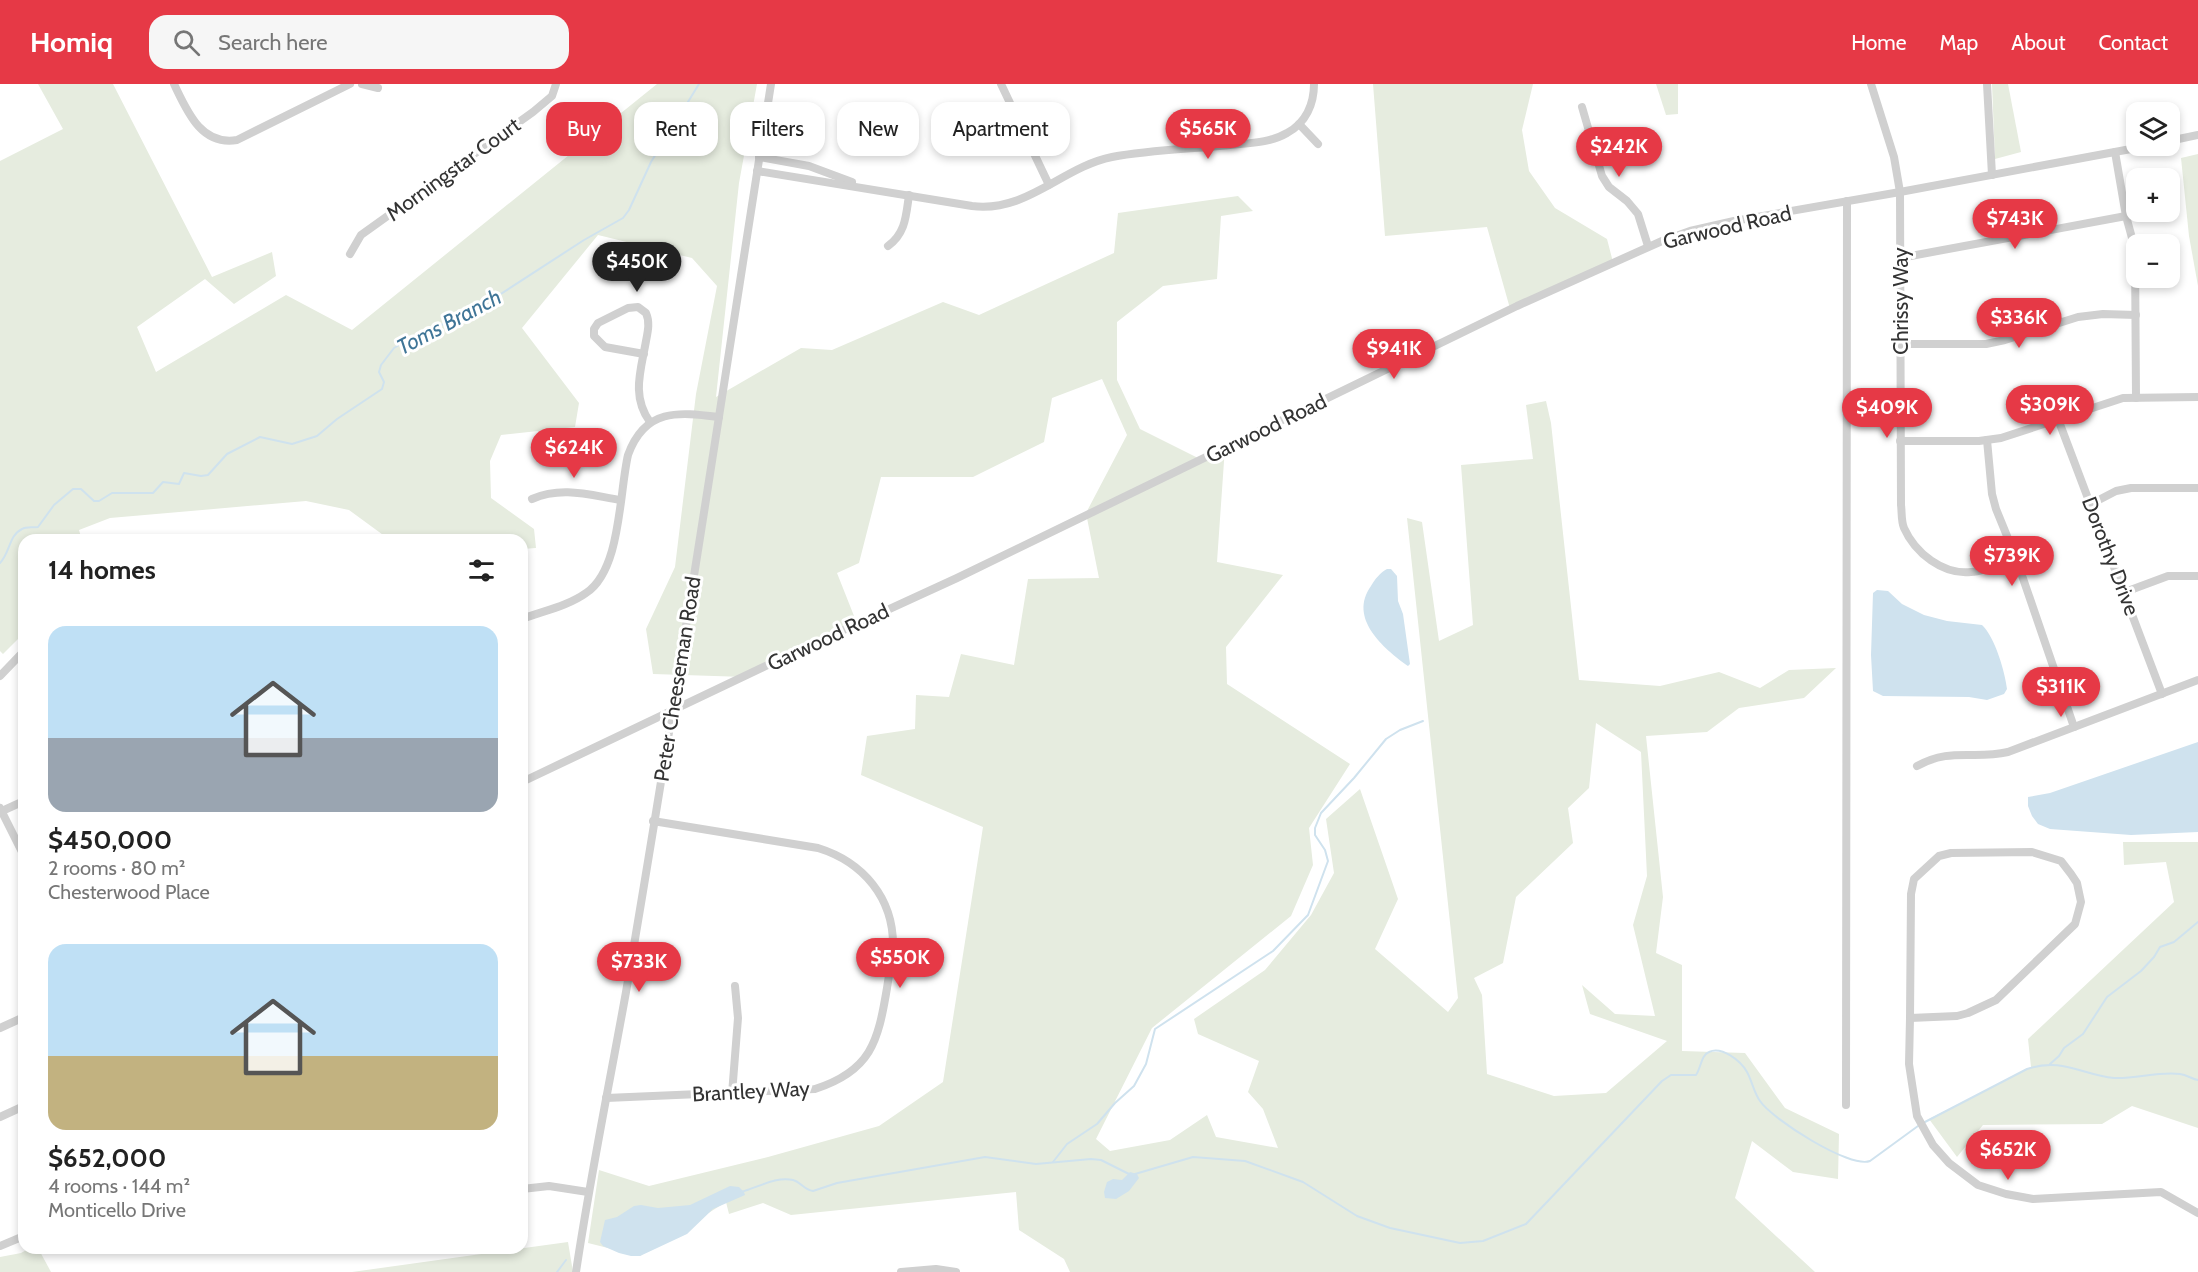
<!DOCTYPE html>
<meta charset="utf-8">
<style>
:root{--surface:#fff;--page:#f6f6f6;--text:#222;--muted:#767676;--accent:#e63946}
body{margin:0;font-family:Cabin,sans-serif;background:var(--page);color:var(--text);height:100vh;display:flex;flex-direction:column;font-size:22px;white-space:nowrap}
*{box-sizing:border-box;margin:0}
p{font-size:20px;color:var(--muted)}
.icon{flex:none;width:33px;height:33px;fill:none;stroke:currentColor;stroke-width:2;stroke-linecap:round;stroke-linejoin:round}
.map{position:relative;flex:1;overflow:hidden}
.sheet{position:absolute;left:18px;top:450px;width:510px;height:720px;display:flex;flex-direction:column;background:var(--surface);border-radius:18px;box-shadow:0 3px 9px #0003}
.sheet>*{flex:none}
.guide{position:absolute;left:546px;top:18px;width:570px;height:54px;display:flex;gap:12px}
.controls{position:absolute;left:2126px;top:18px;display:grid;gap:12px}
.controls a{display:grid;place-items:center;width:54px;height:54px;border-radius:12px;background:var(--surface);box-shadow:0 3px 9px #0003;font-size:30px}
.price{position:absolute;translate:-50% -51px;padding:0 14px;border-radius:21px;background:var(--accent);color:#fff;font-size:20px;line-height:39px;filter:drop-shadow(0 2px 3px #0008)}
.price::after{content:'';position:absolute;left:50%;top:36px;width:18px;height:14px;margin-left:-9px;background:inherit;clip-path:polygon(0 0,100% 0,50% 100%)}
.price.selected{background:#222;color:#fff}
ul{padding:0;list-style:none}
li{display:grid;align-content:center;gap:12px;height:318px;padding:0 30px}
li span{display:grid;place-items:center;height:186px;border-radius:18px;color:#555}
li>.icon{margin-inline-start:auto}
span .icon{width:108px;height:108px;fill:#fffc;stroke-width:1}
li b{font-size:26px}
h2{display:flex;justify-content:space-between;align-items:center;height:72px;padding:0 30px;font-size:26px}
.pill{padding:0 21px;border-radius:18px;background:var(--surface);box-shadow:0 3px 9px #0003;font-size:21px;line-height:54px}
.pill.selected{background:var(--accent);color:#fff}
header{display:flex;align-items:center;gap:36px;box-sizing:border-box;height:84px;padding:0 30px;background:var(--accent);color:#fff}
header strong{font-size:28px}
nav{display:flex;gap:33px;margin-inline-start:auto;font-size:21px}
.search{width:420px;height:54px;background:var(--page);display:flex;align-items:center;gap:15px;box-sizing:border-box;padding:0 21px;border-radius:18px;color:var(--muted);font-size:22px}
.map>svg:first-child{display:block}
</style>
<header>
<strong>Homiq</strong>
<div class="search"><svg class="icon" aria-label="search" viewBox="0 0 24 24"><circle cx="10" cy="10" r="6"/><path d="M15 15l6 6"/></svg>Search here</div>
<nav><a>Home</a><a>Map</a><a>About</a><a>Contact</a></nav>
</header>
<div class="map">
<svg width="2198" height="1188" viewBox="0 0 2198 1188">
<rect width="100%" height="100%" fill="#fff"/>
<g fill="#e6ecdf" fill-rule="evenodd">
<path d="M38,0h75l99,193 60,-25 4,24 -42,28 -29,-25 -68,48 19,45 130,-77 66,35 305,-246h100l-18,99 -23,214 85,-49 31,2 111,-48 36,13 135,-62 4,-40 120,-17 15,15 -32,5 -4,63 -54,7 -46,36v58l23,49 58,29 27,-11 -8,115 66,13 -57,72 1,37 123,80 -41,64 4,37 -22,51 -139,112 -56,111 14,12 60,-11 37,-25 9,22 62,11 -15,-39 -15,-17 11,-31 -61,-27 -4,-15 71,-49 46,-55 23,-42 -8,-54 34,-30 38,110 -23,50 73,63 10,-14 -51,-480 15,4 17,119 34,-16 -12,-160 72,-6 -7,-54 20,-4 5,22 28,257 81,6 59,-14 41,16 29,-18 47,-2 -32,30 -65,10 -32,24 -61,4 17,161 -7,56 26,12v86l63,2 40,55 54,26 -1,45 -45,-7 -41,-31 -17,57 80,74h-745l-6,-13 -45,-29 -3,-38 -225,23 -28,-12 -34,11 -3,-12 -86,54 -52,-13 11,-73 50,16 119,-29 111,-31 64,-44 40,-255 -122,-52 6,-39 48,-7 1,-34 33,2 12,-43 53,11 14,-86 71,-1 -13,-65 41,-78 -25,-56 -50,19 -8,44 -71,35h-92l-22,86 -22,10 21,53 -113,51 -92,-3 -7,-45 29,-62 21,-173 21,-108 -25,-28 -94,-23 -76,93 57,75 -4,24 -74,8 -11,26 1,37 43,31 2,19 -14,1v-9h-132l-41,-30 -43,-9 -196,17 -31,12 3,10h-58v93l-21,21 -3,-3v-490l63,-32zM1596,639l45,29 6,124 -14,49 22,91 -40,-2 -33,-29 8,29 77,27 -61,52 -52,3 -67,-22 -5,-79 -8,-17 29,-15 13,-66 57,-54 -5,-35 21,-20z"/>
<path d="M1373,0h160l-11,46 7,41 26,37 52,31 7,27 -103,46 -24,-85 -102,9z"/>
<path d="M1656,0h22v30l-12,1z"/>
<path d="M1992,0h16l13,68 -26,7z"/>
<path d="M2198,70v132l-9,-50 -8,-78z"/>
<path d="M2123,758h75v286l-66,-22 -30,18 -119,1 -26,32 -28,-38 102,-52 -3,-28 146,-137 -8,-40 -42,3z"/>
<path d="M568,1158l5,30h-221z"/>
<path d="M30,1164h8l13,24h-51v-15l21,-4z"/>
</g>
<g fill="#cfe2ee">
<path d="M1387,485h4l6,7 1,25 5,13 7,50 -2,2c-25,-18 -60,-48 -37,-80 4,-7 9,-13 16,-17z"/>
<path d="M1877,506l11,1 14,13 22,11 23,6 35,4c13,12 23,47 25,64l-3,5 -17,6 -18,-3 -86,-1 -10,-5 -2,-36 2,-62z"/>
<path d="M2198,658v90l-67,3 -81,-6 -12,-5 -6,-8 -4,-10v-9l22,-4z"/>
<path d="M1130,1088l7,2 2,4 -10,13 -13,8 -11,-1 -1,-6 3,-10 6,-3 9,1z"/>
<path d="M730,1102l9,1 5,5 1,3 -32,14 -26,25 -47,22h-9l-12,-3 -16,-7 -3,-4 5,-22 12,-3 17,-11 7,-1 17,3 32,-3z"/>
</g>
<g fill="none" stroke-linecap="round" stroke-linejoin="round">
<g stroke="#cfe2ee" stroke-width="2">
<path d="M0,479c10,-10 9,-28 22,-34 5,-3 11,-1 16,-2l16,-22 19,-16h8l13,12h5l13,-8h41l10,-11 16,2 5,-11 17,3 7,-1 19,-21 33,-17 32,7 25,-8 20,-17 45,-30 2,-7 -5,-10 2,-7 13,-17 17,-10 65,-28 108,-70 39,-22 6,-8 22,-48 48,-78"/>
<path d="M2050,980l9,-8 5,-8 19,-14 24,-37 34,-26 13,-14 6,-10 14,-5 24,-20"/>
<path d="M1923,1039l104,-54c35,-12 55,6 87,9 22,1 45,-7 66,-4 7,1 12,5 18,6"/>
<path d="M1053,1078l14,-18 30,-20 18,-21 19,-17 12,-22 9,-35 118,-78 35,-36 20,-54 -3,-11 -10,-15v-7l6,-15 33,-35 32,-39 14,-9 23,-9"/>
<path d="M1135,1090l58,-17 52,4 58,21 54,34 33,12 70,15 23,-2 43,-17 136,-143 9,-6h25c5,-7 5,-20 13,-23 13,-6 32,9 38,20 5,9 7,21 13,29 12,18 90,68 110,60l48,-35"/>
<path d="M741,1108c16,-4 35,-16 52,-12 8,2 11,10 20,11l24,-8 148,-26 51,7 55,-5 10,1 28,14"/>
<path d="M557,1188l9,-12"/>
</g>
<g stroke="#d0d0d0" stroke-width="8">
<path d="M174,0c13,27 27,62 63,56l113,-56"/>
<path d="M362,0l16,4"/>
<path d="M1001,0l48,101"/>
<path d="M1871,0l23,73 6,35 1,313c1,7 0,16 3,23 11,25 39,47 67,44 15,-1 31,-9 45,-14"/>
<path d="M1987,0l5,91"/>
<path d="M1582,23l20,69 7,11 18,14 11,13 10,32"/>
<path d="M1299,40l19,20"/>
<path d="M2169,57l29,-6"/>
<path d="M2115,68l11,64 9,33 1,149"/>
<path d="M759,73l50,9 43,16"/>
<path d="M757,87l215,35c55,7 90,-39 140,-49 38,-7 79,-8 118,-12 19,-2 40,-2 57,-12 19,-10 27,-29 27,-49"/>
<path d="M888,162c18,-13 18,-31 21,-51"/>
<path d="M350,170l11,-19 172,-123 19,-16 4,-12"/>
<path d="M1900,174l226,-42"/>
<path d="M1900,260h86l19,-4 73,-23 25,-3 33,1"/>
<path d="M644,270l-39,-7 -11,-11v-7l4,-6 30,-15 10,-1 8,6c4,9 2,18 0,28 -5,29 -15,55 4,81"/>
<path d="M2058,335l104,275"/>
<path d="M1987,356l5,54 4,15 20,49 58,169"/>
<path d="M1900,357h79l22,-3 122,-40 75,-1"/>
<path d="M532,415c30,-13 57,-4 89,1"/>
<path d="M2091,420l25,-13 15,-3h67"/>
<path d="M2125,508l43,-16h30"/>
<path d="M522,535c21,-8 46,-13 64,-26 35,-23 33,-99 42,-138 17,-47 50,-43 91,-38"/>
<path d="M0,592l24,-25"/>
<path d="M1917,682c34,-19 56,-6 91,-14l190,-72"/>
<path d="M522,698l252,-120 183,-84 560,-272 145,-65 28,-10 44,-10 166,-29 247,-46"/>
<path d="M0,724l24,48"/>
<path d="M2,727l22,-10"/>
<path d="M2032,768l29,9 10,13 6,9 4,19 -6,22 -79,76 -28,13 -11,3 -47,2 1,-124 3,-15 25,-23 12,-3z"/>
<path d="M1910,934l-1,46 8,52 16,29 16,18 29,22 28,9 27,5 128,-7 37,21"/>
<path d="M0,944l24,-11"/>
<path d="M732,1010l6,-76 -3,-32"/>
<path d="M606,1014l209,-9c56,-18 63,-47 72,-101 2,-14 5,-27 6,-41 1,-49 -30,-85 -75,-99l-165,-27"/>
<path d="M1846,1021l1,-904"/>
<path d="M0,1033l24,-11"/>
<path d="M522,1105l27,-3 39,6"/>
<path d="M0,1162l24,-10"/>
<path d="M576,1188c14,-94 33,-186 50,-280 52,-302 97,-605 145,-908"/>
<path d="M901,1188l35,-3 20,3"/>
</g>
</g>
<g text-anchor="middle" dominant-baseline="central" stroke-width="6" stroke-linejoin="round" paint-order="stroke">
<g font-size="21" fill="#333" stroke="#fff">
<text transform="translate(453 85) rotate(-36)">Morningstar Court</text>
<text transform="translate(1727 143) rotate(-13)">Garwood Road</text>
<text transform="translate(1900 217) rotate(-90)">Chrissy Way</text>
<text transform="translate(1266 344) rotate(-26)">Garwood Road</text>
<text transform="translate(2111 472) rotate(69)">Dorothy Drive</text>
<text transform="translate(828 553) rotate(-25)">Garwood Road</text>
<text transform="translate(677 595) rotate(-81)">Peter Cheeseman Road</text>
<text transform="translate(751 1007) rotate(-3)">Brantley Way</text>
</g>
<g font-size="22" font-style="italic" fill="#3f7597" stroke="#fff">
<text transform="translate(449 238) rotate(-28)">Toms Branch</text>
</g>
</g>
</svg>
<div class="controls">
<a><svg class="icon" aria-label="layers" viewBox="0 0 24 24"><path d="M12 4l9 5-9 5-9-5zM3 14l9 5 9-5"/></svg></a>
<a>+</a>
<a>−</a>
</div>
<b class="price" style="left:1208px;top:76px">$565K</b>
<b class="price" style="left:1619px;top:94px">$242K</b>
<b class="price" style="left:2015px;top:166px">$743K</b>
<b class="price selected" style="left:637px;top:209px">$450K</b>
<b class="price" style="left:2019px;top:265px">$336K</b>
<b class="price" style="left:1394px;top:296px">$941K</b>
<b class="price" style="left:2050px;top:352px">$309K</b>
<b class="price" style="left:1887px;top:355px">$409K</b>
<b class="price" style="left:574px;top:395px">$624K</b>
<b class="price" style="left:2012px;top:503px">$739K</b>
<b class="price" style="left:2061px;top:634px">$311K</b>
<b class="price" style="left:900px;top:905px">$550K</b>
<b class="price" style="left:639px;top:909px">$733K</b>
<b class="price" style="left:2008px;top:1097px">$652K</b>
<div class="guide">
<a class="pill selected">Buy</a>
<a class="pill">Rent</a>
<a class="pill">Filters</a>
<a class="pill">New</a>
<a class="pill">Apartment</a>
</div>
<section class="sheet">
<h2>14 homes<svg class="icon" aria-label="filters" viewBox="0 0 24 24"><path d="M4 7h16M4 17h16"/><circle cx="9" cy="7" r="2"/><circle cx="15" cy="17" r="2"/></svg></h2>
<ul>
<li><span style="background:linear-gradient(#bfe0f5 60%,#9aa5b1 0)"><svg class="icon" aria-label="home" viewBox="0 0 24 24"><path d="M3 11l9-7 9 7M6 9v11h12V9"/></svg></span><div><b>$450,000</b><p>2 rooms · 80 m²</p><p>Chesterwood Place</p></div></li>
<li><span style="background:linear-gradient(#bfe0f5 60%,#c2b280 0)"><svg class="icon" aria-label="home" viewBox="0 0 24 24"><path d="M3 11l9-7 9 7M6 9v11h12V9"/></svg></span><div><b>$652,000</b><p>4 rooms · 144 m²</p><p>Monticello Drive</p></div></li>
</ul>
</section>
</div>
